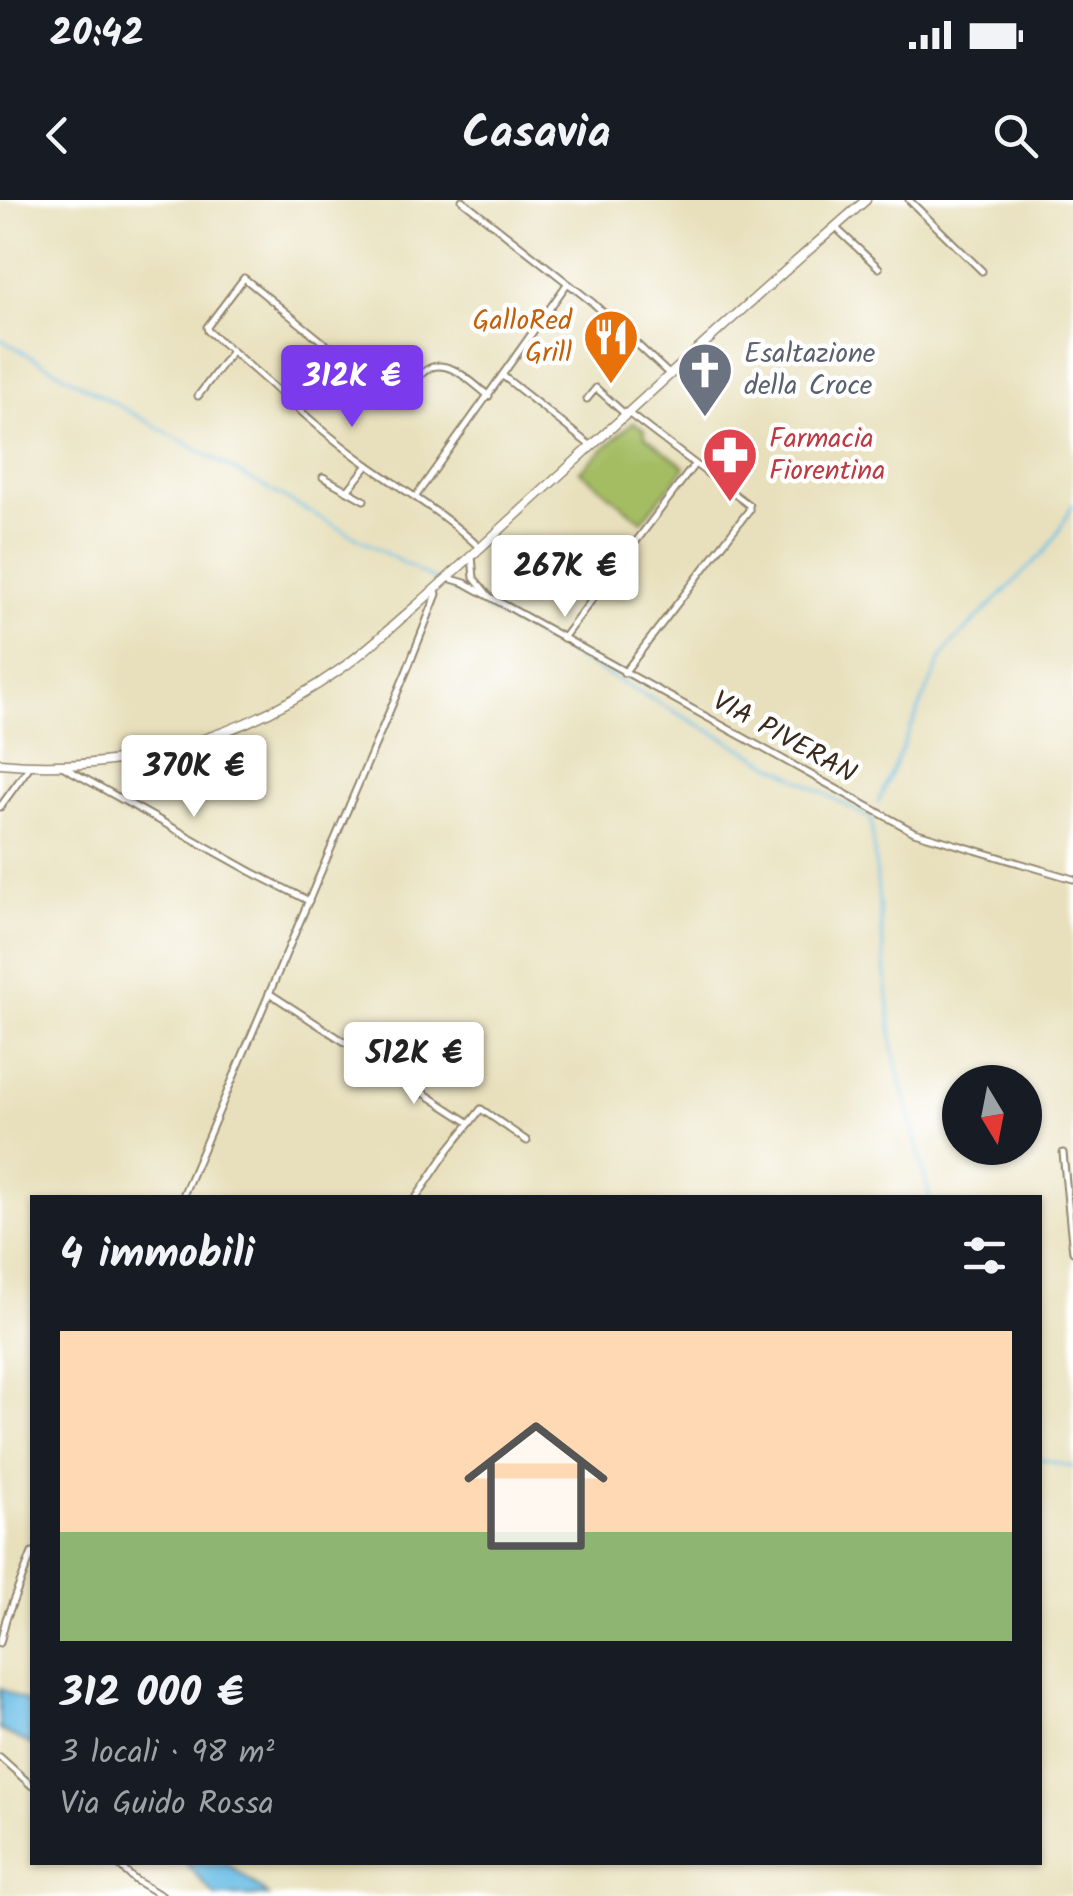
<!DOCTYPE html>
<html lang="it">
<meta charset="utf-8">
<style>
:root{--surface:#171b24;--page:#242831;--text:#f1f3f6;--muted:#9ea1a6;--accent:#7c3aed}
body{margin:0;font-family:Kalam,sans-serif;background:var(--page);color:var(--text);height:100vh;display:flex;flex-direction:column;font-size:38px;white-space:nowrap}
*{box-sizing:border-box;margin:0}
p{font-size:32px;color:var(--muted)}
.icon{flex:none;width:55px;height:55px;fill:none;stroke:currentColor;stroke-width:2;stroke-linecap:round;stroke-linejoin:round}
.map{position:relative;flex:1;overflow:hidden}
.details{position:absolute;left:30px;top:995px;width:1012px;height:670px;display:flex;flex-direction:column;background:var(--surface);border-radius:0px;box-shadow:0 2px 8px #0004}
.details>*{flex:none}
.needle{width:65px;rotate:170deg}
.tools{position:absolute;left:942px;top:865px;display:grid;gap:20px}
.tools a{display:grid;place-items:center;width:100px;height:100px;border-radius:50%;background:var(--surface);box-shadow:0 2px 8px #0004;font-size:50px}
.price{position:absolute;translate:-50% -85px;padding:0 22px;border-radius:10px;background:#fff;color:#222;font-size:32px;line-height:65px;filter:drop-shadow(0 2px 5px #0008)}
.price::after{content:'';position:absolute;left:50%;top:60px;width:30px;height:22px;margin-left:-15px;background:inherit;clip-path:polygon(0 0,100% 0,50% 100%)}
.price.current{background:var(--accent);color:#fff}
ul{padding:0;list-style:none}
li{display:grid;align-content:center;gap:20px;height:530px;padding:0 30px}
li span{display:grid;place-items:center;height:310px;border-radius:0px;color:#555}
li>.icon{margin-inline-start:auto}
span .icon{width:180px;height:180px;fill:#fffc;stroke-width:1}
li b{font-size:42px}
h2{display:flex;justify-content:space-between;align-items:center;height:120px;padding:0 30px;font-size:42px}
.status{display:flex;justify-content:space-between;align-items:center;height:70px;padding:0 50px;background:var(--surface);direction:ltr}
.status svg{height:28px;fill:currentColor}
header{display:flex;justify-content:space-between;align-items:center;height:130px;padding:0 30px;background:var(--surface);font-size:45px;font-weight:700}
.map>svg:first-child{display:block}
</style>
<div class="status"><b>20:42</b><svg viewBox="0 0 49 12"><path d="M0 12V9h3v3zM5 12V6h3v6zM10 12V3h3v9zM15 12V0h3v12zM26 1h20v11H26zM47 4h2v5h-2z"/></svg></div>
<header><svg class="icon" aria-label="back" viewBox="0 0 24 24"><path d="M15 5l-7 7 7 7"/></svg>Casavia<svg class="icon" aria-label="search" viewBox="0 0 24 24"><circle cx="10" cy="10" r="6"/><path d="M15 15l6 6"/></svg></header>
<div class="map">
<svg width="1073" height="1696" viewBox="0 0 1073 1696">
<rect width="100%" height="100%" fill="#fff"/>
<filter id="ink" filterUnits="userSpaceOnUse"><feTurbulence type="fractalNoise" baseFrequency=".01" numOctaves="2"/><feDisplacementMap in="SourceGraphic" scale="20" xChannelSelector="R" yChannelSelector="G"/><feConvolveMatrix kernelMatrix="1 2 1 2 8 2 1 2 1" color-interpolation-filters="sRGB"/></filter>
<filter id="wash" filterUnits="userSpaceOnUse"><feTurbulence type="fractalNoise" baseFrequency=".0048" numOctaves="4" result="noise"/><feDisplacementMap in="SourceGraphic" scale="40" xChannelSelector="R" yChannelSelector="G"/><feGaussianBlur stdDeviation="2.25" result="paint"/><feColorMatrix in="noise" values="0 0 0 0 0 0 0 0 0 0 0 0 0 0 0 0 0 1.4 0 .05"/><feComposite in="paint" operator="in"/></filter>
<g filter="url(#wash)">
<rect width="100%" height="100%" fill="#e8e0bc"/>
<path fill="#a4bd63" stroke="#707440" stroke-width="2.5" d="M633,222l12,8v6l40,31 -43,54 -62,-50z"/>
<g fill="#6abee6" stroke="#527482" stroke-width="2.5">
<path d="M0,1488l32,17v40l-32,-15z"/>
<path d="M186,1663h41l42,33h-54z"/>
</g>
<g fill="none" stroke-linecap="round" stroke-linejoin="round">
<g stroke="#6abee6" stroke-width="2.5">
<path d="M0,139l248,139 623,341 22,230 37,149"/>
<path d="M878,603l64,-146 10,-13 94,-94 13,-19 14,-27"/>
<path d="M1040,1259l33,8"/>
</g>
</g>
</g>
<g filter="url(#ink)">
<g fill="none" stroke-linecap="round" stroke-linejoin="round">
<g stroke="#92856d" stroke-width="9">
<g id="street">
<path d="M462,0l131,103 76,71"/>
<path d="M909,0l73,71"/>
<path d="M835,27l44,41"/>
<path d="M503,176l88,70"/>
<path d="M198,196l34,-45"/>
<path d="M587,199l9,-11 30,27"/>
<path d="M323,277l41,23"/>
<path d="M348,290l20,-25"/>
<path d="M416,296l151,-212"/>
<path d="M480,348c-34,-33 -74,-56 -112,-83 -57,-40 -106,-91 -160,-134l-1,-4 37,-49 149,121 11,-3c6,-8 13,-19 21,-25 21,-17 48,13 64,25"/>
<path d="M472,356l2,22 14,17"/>
<path d="M448,378l17,5 449,249 159,47"/>
<path d="M563,438l131,-173"/>
<path d="M624,473l125,-163v-5l-121,-92"/>
<path d="M62,566l190,106 57,29"/>
<path d="M0,607l30,-41"/>
<path d="M269,793l201,130 -21,26 -33,49"/>
<path d="M470,923l11,-14 46,32"/>
<path d="M1063,953l10,99"/>
<path d="M182,998l225,-528 30,-76 -2,-5"/>
<path d="M0,1443l6,-24 26,-66"/>
<path d="M0,1557l32,29"/>
<path d="M115,1662l20,18 27,16"/>
</g>
</g>
<g stroke="#92856d" stroke-width="11">
<path id="secondary" d="M0,563c121,12 243,-24 342,-95 27,-19 50,-42 75,-63 53,-47 104,-95 156,-142 97,-89 194,-177 293,-263"/>
</g>
<use href="#street" stroke="#fff" stroke-width="5"/>
<use href="#secondary" stroke="#fff" stroke-width="8"/>
</g>
</g>
<defs>
<g id="restaurant-pin" transform="scale(2.875)"><path d="M0 17L-7.5 6A9.5 9.5 0 1 1 7.5 6Z" fill="#e8710a" stroke="#fff"/><path d="M-5-6h1v4h1v-4h1v4h1v-4h1v5L-1.5 .5V6h-2V.5L-5-1ZM5-6V6H3V1.5H1.5Q1.5-4 5-6Z" fill="#fff"/></g>
<g id="church-pin" transform="scale(2.875)"><path d="M0 17L-7.5 6A9.5 9.5 0 1 1 7.5 6Z" fill="#6b7280" stroke="#fff"/><path d="M-1.2-6h2.4v3.5h3.3v2.4h-3.3V6h-2.4V-.1h-3.3v-2.4h3.3Z" fill="#fff"/></g>
<g id="pharmacy-pin" transform="scale(2.875)"><path d="M0 17L-7.5 6A9.5 9.5 0 1 1 7.5 6Z" fill="#e0444e" stroke="#fff"/><path d="M-2-6h4v4h4v4h-4v4h-4v-4h-4v-4h4Z" fill="#fff"/></g>
</defs>
<g fill-rule="evenodd">
<use href="#restaurant-pin" x="611" y="137"/>
<use href="#church-pin" x="705" y="170"/>
<use href="#pharmacy-pin" x="730" y="255"/>
</g>
<g text-anchor="middle" dominant-baseline="central" stroke-width="9" stroke-linejoin="round" paint-order="stroke">
<g font-size="28" fill="#c56008" stroke="#fff" text-anchor="end">
<text x="572" y="121">GalloRed<tspan x="572" dy="32">Grill</tspan></text>
</g>
<g font-size="28" fill="#5b616d" stroke="#fff" text-anchor="start">
<text x="744" y="154">Esaltazione<tspan x="744" dy="32">della Croce</tspan></text>
</g>
<g font-size="28" fill="#be3a42" stroke="#fff" text-anchor="start">
<text x="769" y="239">Farmacia<tspan x="769" dy="32">Fiorentina</tspan></text>
</g>
<g font-size="28" fill="#3b2a1e" stroke="#fff">
<text transform="translate(784 538) rotate(29)">VIA PIVERAN</text>
</g>
</g>
</svg>
<div class="tools">
<a><svg class="needle" viewBox="-14 -14 28 28"><path d="M0-13l5 13h-10z" fill="#e53935"/><path d="M0 13l5-13h-10z" fill="#9ea1a6"/></svg></a>
</div>
<b class="price current" style="left:352px;top:230px">312K €</b>
<b class="price" style="left:565px;top:420px">267K €</b>
<b class="price" style="left:194px;top:620px">370K €</b>
<b class="price" style="left:414px;top:907px">512K €</b>
<section class="details">
<h2>4 immobili<svg class="icon" aria-label="filters" viewBox="0 0 24 24"><path d="M4 7h16M4 17h16"/><circle cx="9" cy="7" r="2"/><circle cx="15" cy="17" r="2"/></svg></h2>
<ul>
<li><span style="background:linear-gradient(#ffd9b3 65%,#8fb573 0)"><svg class="icon" aria-label="home" viewBox="0 0 24 24"><path d="M3 11l9-7 9 7M6 9v11h12V9"/></svg></span><div><b>312 000 €</b><p>3 locali · 98 m²</p><p>Via Guido Rossa</p></div></li>
</ul>
</section>
</div>
